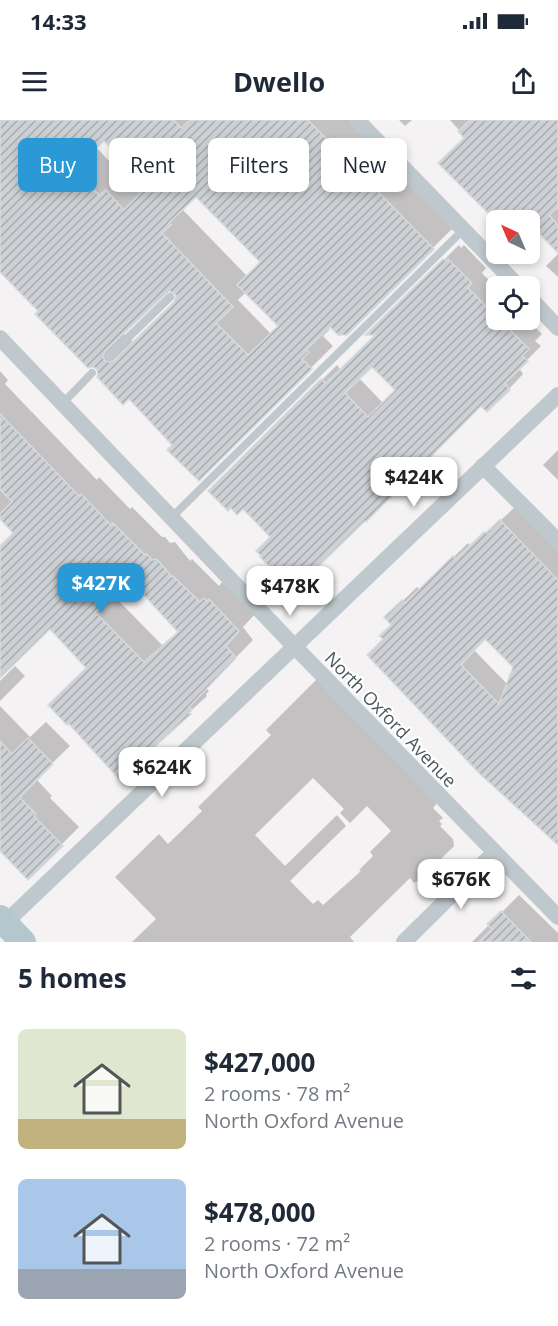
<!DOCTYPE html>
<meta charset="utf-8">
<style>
:root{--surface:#fff;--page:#f6f6f7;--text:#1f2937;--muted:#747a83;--accent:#2b99d6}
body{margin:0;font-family:"Open Sans",sans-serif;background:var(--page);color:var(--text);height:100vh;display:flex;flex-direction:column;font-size:22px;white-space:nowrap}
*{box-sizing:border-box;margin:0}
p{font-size:20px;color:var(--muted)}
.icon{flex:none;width:33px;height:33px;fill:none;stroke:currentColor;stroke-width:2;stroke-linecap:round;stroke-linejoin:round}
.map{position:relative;height:822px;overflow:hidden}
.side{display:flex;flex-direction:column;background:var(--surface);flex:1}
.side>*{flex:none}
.guide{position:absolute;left:18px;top:18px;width:522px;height:54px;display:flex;gap:12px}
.needle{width:39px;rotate:316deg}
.controls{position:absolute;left:486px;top:90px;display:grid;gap:12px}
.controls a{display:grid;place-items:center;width:54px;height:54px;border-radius:9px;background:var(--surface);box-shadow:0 3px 9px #0003;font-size:30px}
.price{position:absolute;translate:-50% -51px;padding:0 14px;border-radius:12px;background:#fff;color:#222;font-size:20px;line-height:39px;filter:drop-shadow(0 2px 3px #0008)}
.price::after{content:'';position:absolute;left:50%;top:36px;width:18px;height:14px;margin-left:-9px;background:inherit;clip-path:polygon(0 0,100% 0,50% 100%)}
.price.selected{background:var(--accent);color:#fff}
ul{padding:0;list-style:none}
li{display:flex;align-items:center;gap:18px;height:150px;padding:0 18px}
li span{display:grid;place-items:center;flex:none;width:168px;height:120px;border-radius:9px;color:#555}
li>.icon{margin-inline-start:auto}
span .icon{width:72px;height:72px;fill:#fffc;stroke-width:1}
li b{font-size:26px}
h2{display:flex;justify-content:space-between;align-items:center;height:72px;padding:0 18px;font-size:26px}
.tag{padding:0 21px;border-radius:9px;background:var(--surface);box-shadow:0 3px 9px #0003;font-size:21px;line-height:54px}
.tag.selected{background:var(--accent);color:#fff}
.status{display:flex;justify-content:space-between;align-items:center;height:42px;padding:0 30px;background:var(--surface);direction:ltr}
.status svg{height:16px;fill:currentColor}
header{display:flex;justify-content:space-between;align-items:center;height:78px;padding:0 18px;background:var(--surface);font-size:27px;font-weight:700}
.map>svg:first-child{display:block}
</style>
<div class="status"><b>14:33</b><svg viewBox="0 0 49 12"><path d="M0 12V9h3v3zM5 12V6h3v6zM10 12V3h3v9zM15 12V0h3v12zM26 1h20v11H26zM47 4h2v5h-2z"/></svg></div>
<header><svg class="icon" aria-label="menu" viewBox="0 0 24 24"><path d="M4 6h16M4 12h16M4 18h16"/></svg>Dwello<svg class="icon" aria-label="share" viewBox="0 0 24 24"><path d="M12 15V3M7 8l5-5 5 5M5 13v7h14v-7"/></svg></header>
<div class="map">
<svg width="558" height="822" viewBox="0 0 558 822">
<defs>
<pattern id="building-hatch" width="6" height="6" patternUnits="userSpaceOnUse" patternTransform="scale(1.5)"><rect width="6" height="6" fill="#cdd0d4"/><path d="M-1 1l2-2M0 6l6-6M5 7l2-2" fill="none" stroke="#a8acaf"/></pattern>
</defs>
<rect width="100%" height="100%" fill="#f4f2f3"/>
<g fill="#0003" fill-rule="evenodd">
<path d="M0,0h352l103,106 -109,108 -16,-9 -3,2 3,2 -7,7 10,10 -134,133 -25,-34 -45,-48 -129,-127zM104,19l47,46 -4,4 -18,-20 -8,5 -25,-27zM196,74l66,68 -15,14 -64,-66zM173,169l5,7 -2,5 -39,38 -4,2 -6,-2 -3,-5 2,-5 39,-38zM246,172l33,34 -8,8 -33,-34z"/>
<path d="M399,0h13l-7,6z"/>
<path d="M450,0h108v131l-23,-24 -5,5v-12h-32l-32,-82z"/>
<path d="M459,125l2,3 3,-3 22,23 -4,5 14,15v32h32l14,14 -7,7 6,5 -22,22 4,6 -14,15 -28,15 -208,133 -30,-30 -33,-16 127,-126 4,5 37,-36h-9zM372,245l25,25 -14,13 -24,-25z"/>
<path d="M558,134v23l-12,-11z"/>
<path d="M0,251l8,9 -3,4 92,96 2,-3 31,32 2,-2 30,30h3l5,6 5,-1 15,19 2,-2 27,27 3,-4 34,31 -13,14 10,13 -47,48 3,3 -3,3 1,2 -88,81 -31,-110 -38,-40 -50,45v-125l15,-14 -15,-16zM129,457l50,54 -17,14 -50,-51z"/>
<path d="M558,330v30l-15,-15z"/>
<path d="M515,387l43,43v293l-173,-204 8,-15 -7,-7 31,-30 3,3 48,-47 3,3 29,-27 1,1zM486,517l28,29 -6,19 -34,-35z"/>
<path d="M15,546l10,10 -25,25v-20z"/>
<path d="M318,558l125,118 -10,12 10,10 -4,3 3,3 -2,2 13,13 1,7 -36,36 -1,-1 -3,2 -4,-5 -60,59 4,5h-222l24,-23 -41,-42 44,-43 9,10 34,-33 -4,-4 73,-72 -5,-5zM313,658l31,31 -4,4 10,10 17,-17 24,25 -21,21 3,4 -14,14 2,1 -38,34 -5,-5 -5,4 -23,-23 56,-55 -9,-11 -52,51 -30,-31z"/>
<path d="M0,586l30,31 16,-15 24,24 -32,31v4l14,15 -2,2 29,29 -51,51 -28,-29z"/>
<path d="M519,775l39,38v9h-86z"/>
</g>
<g fill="url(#building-hatch)" stroke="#d7dadd" stroke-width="1.5" fill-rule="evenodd">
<path d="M0,0h174l7,8 9,-8h118l126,129 -87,86h-9l-8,-8 -24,23 3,2 -7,7 10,10 -113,112 -32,-31 5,-5 -43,-46 -6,6 -26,-28 1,-3 -1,-5 -4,-2 -5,1 -53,-54 3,-3 -38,-39zM104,21l44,44 -24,25 -18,-20 -7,5 -25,-25zM196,77l64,65 -23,23 41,41 -30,29 -32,-32 17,-16 -71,-74 9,-8 -2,-2zM169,171l7,4 -2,7 -61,59 -3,1 -5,-1 -2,-4 2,-6z"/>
<path d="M470,0h88v87l-9,8 9,10v28l-28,-29v-4l-34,1 -58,-58 26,-25 -6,-7z"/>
<path d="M443,139l3,2 2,-2 24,24 -4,5 28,28v4h4l29,29 -7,7 6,5 -23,22 5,7 -23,22 -6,-6 -103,104 -12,12 -1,-1 -72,70 -33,-34 1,-1 -5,-5 14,-14 -27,-28 -6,6 -6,-7 -3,3 -20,-20 113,-112 5,4 49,-48h-10zM372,247l23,23 -27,27 -23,-24z"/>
<path d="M0,294l79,82 2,-2 30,31 2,-2 31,31h3l5,6 5,-1 15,18 1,-1 27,26 4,-4 3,3 2,-2 30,32 -13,15 10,12 -47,49 3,3 -3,3 2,1 -72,65 -50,-55 -2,1 -19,-20 38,-37 -36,-39 -50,49v-132l13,-13 -13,-14v-5l12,-12 -12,-13zM129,459l49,53 -34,30 -49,-50z"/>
<path d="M500,400l58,60v265l-78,-71 -113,-119 16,-16 -4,-3 12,-11 -7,-8 18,-17 3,3 48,-47 3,3 28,-27 2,1zM485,519l28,28 -14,37 -38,-39z"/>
<path d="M28,618l25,26 -32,32v3l15,15 -2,2 29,30 -35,34 -28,-29v-110l12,13z"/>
<path d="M501,791l30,31h-52l13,-13 -5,-5z"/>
</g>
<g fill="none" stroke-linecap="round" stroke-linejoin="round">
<g stroke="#bfc9cd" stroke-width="8">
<path d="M109,236l61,-59"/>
<path d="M63,283l29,-30"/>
<path d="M171,398l292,-288"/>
</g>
<g stroke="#bfc9cd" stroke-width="16">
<path d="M357,0l161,166"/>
<path d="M530,178l28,30"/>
<path d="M0,218l294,308 264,271"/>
<path d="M483,346l75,75"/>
<path d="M5,803l553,-528"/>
<path d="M404,822l90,-89"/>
</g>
<path stroke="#b5c7ce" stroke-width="26" d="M0,798l23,24"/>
</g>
<g text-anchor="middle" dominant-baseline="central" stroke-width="4.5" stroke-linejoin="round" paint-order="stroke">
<g font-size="18" fill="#4b595e" stroke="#fff">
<text transform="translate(391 599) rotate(46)">North Oxford Avenue</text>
</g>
</g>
</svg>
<div class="controls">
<a><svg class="needle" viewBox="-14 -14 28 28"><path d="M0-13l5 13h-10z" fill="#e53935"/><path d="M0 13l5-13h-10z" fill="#747a83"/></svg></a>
<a><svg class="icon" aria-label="locate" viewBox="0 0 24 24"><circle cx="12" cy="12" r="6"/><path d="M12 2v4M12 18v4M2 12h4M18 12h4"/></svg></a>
</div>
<b class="price" style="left:414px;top:388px">$424K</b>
<b class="price selected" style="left:101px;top:494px">$427K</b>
<b class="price" style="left:290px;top:497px">$478K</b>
<b class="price" style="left:162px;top:678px">$624K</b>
<b class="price" style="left:461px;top:790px">$676K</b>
<div class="guide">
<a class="tag selected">Buy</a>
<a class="tag">Rent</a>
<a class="tag">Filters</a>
<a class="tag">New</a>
</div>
</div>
<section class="side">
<h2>5 homes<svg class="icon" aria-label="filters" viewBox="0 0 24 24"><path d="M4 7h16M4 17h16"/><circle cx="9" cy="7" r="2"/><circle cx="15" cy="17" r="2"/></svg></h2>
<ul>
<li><span style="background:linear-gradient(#dfe7d0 75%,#c2b280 0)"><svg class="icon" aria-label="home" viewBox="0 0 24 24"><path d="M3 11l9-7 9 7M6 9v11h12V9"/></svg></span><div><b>$427,000</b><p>2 rooms · 78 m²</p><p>North Oxford Avenue</p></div></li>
<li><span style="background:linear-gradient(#a9c7e8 75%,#9aa5b1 0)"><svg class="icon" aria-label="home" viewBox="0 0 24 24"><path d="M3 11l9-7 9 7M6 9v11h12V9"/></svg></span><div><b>$478,000</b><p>2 rooms · 72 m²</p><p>North Oxford Avenue</p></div></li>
</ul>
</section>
